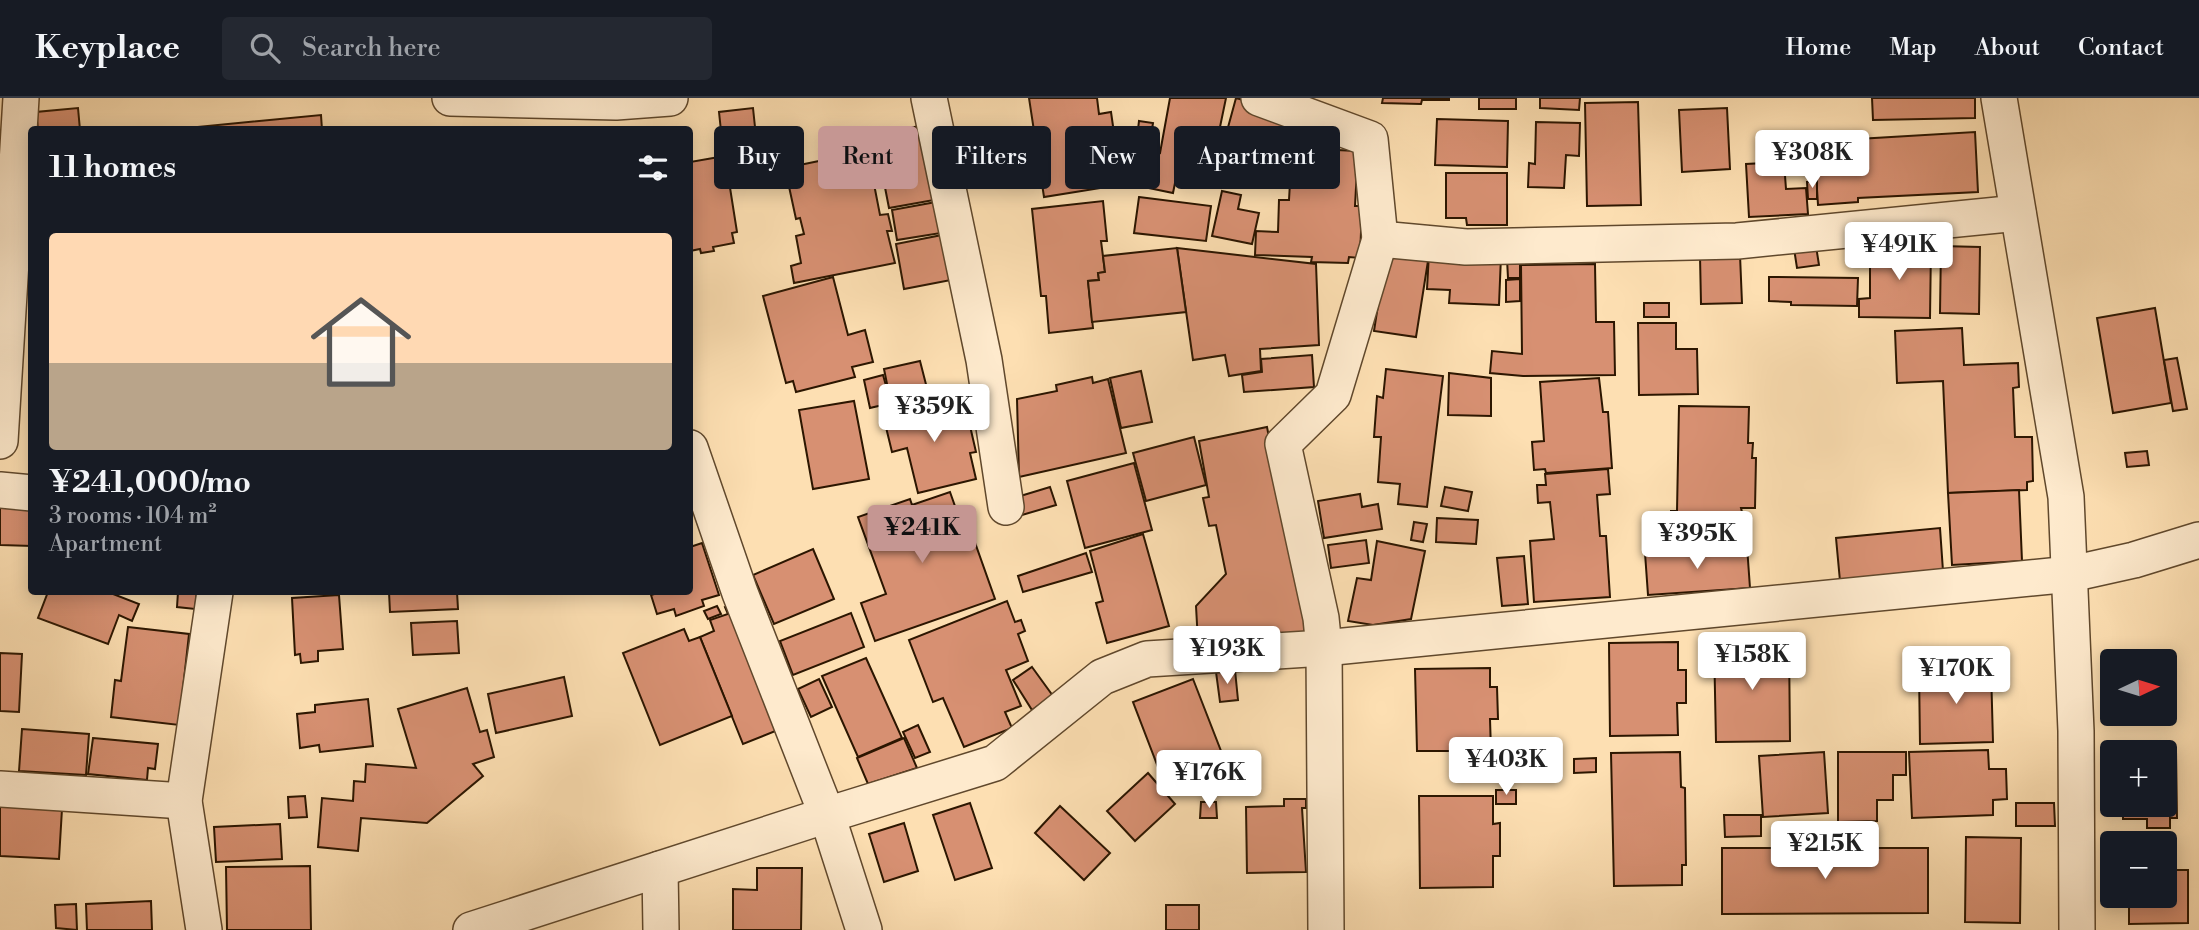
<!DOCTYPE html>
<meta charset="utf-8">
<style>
:root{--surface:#171b24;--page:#242831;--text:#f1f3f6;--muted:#9ea1a6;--line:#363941;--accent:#c59692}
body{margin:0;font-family:"Libre Bodoni",serif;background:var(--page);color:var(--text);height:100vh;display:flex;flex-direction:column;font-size:26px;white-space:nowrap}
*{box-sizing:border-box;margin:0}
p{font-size:23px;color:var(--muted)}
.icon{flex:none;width:38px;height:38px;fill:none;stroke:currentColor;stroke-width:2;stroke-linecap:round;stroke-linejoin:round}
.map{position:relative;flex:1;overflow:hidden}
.details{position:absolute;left:28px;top:28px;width:665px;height:469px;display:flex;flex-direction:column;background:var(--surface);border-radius:7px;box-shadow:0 4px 18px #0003}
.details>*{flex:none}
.guide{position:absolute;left:714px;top:28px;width:665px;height:63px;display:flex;gap:14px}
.needle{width:46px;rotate:86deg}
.fabs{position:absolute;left:2100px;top:551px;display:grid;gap:14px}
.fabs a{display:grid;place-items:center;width:77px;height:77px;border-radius:7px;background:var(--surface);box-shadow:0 4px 18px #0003;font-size:35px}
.price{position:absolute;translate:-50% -60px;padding:0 16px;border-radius:7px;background:#fff;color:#222;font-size:23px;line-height:46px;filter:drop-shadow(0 2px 4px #0008)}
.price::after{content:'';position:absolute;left:50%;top:42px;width:21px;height:16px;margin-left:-10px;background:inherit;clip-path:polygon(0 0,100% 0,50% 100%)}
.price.on{background:var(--accent);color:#111}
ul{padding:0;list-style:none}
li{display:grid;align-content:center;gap:14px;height:371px;padding:0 21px}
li+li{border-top:2px solid var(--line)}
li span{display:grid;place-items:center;height:217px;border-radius:7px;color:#555}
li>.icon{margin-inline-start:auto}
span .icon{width:126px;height:126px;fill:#fffc;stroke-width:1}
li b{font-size:30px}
h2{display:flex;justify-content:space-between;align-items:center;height:84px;padding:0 21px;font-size:30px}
.tag{padding:0 24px;border-radius:7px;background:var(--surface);box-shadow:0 4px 18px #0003;font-size:24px;line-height:63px}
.tag.on{background:var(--accent);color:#111}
header{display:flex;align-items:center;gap:42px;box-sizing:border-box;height:98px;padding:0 35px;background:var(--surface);border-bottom:2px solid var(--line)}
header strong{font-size:33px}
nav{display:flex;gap:38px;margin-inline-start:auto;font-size:24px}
.search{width:490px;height:63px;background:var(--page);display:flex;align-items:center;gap:18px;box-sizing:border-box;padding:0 24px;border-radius:7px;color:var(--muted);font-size:26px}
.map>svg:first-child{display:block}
</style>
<header>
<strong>Keyplace</strong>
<div class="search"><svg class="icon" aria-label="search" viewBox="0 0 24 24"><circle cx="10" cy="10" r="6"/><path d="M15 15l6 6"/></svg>Search here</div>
<nav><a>Home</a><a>Map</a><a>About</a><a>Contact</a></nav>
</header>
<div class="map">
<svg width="2199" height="832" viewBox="0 0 2199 832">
<rect width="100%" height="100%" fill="#fddfb2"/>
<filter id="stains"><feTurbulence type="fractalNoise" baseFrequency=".00286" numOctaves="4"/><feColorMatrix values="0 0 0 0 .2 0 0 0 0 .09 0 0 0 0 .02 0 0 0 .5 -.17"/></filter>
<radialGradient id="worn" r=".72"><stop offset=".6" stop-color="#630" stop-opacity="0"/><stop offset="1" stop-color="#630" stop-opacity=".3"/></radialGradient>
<g fill="#d79072" stroke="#2c1600" stroke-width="2">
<path d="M1029,0h68l2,16 12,-2 4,28 -9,2 7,44 -69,11z"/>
<path d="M1170,0h56l-17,82 -32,-7 -4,20 -39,-8 7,-36 19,4z"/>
<path d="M1236,0l60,17 -12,45 -60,-18z"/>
<path d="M1383,0h66v2h-27l-1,4 -39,-1z"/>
<rect x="1479" y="0" width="37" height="11"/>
<path d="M1540,0h40l-1,12 -39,-2z"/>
<path d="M1872,0h103v20l-102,2z"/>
<path d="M1638,4l3,103 -54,1 -2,-103z"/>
<path d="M78,10l2,22h-42l-2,-18z"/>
<path d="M753,10l4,38 -34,4 -4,-38z"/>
<path d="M1727,10l3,61 -48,3 -3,-62z"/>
<path d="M321,17l1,15h-155z"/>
<path d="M1300,21l19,6 -6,21 -20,-6z"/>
<path d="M1437,21l71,2 -1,46 -72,-2z"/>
<path d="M1139,23l14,2 -4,26 -13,-2z"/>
<path d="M1536,24l44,1 -1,33 -13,-1 -2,33 -36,-1 1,-24 6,1z"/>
<path d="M919,28l15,74 -45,8 -14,-72z"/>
<path d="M1975,34l3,60 -120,6v4l-40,3 -2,-32 27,-1 -2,-32z"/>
<path d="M1223,48l14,4 -6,28 -14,-2z"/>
<path d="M1292,50l66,3 -3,55h7l-2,52 -11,-1 -1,6 -37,-1 1,-5 -57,-2 1,-24 22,1 1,-32h10z"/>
<path d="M848,57l5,27 20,-3 7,36 8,-1 4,17h-5l8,32 -101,20 -3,-17 10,-3 -5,-27 8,-2 -4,-16 -4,1 -11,-51z"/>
<path d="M725,58l12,76 -5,1 2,10 -21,4 1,4 -13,2 -1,-4 -10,2v-89z"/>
<path d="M1784,64l2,27 20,-1 2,26 -59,3 -3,-53z"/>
<path d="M1446,75h61v52h-40l-1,-7h-20z"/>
<path d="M1817,83v18h-9l-1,-17z"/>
<path d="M1222,93l19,4 -3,14 21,4 -7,31 -40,-8z"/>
<path d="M1139,99l72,9 -5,35 -72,-8z"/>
<path d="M1103,103l4,40h-6l4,31 -7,1 1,7 -11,1 5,47 -44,5 -3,-37h-5l-9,-87z"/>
<path d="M936,104l5,31 -44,7 -5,-30z"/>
<path d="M942,137l9,45 -47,9 -8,-45z"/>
<path d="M1793,144l23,4 3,19 -22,3z"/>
<path d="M1870,147h61l-1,73 -71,-1v-18l11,-1z"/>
<path d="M1941,148l39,1 -1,67 -39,-1z"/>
<path d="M1177,150l139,16 3,81 -59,4 1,22 -32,5 -4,-21 -32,5z"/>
<path d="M1177,150l9,64 -94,10 -4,-41 11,-1 -1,-7 7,-1 -2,-16z"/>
<path d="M1386,155l42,8 -12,76 -42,-6z"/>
<path d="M1429,155l72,3 -2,49 -50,-2 1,-13 -23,-1z"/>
<path d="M1740,157l2,48 -41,1 -1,-48z"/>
<path d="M1507,161h13v19h-12z"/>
<path d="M1595,166l1,58h18l1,53 -92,1 -33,-3 2,-22 30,3 -1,-89z"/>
<path d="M833,179l15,58 17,-5 8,32 -21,5 3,10 -59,15 -3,-11 -7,2 -23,-87z"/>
<path d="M1769,179l89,1 -1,28 -66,-1v-3l-22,-1z"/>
<path d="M1520,181v22l-14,1v-22z"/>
<rect x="1644" y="205" width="25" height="14"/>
<path d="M2155,210l16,95 -58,10 -16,-95z"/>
<path d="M1638,225h38v26h21l1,45 -59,1z"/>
<path d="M1962,230l2,37 54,-2 1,24 -6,1 2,49h17l1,44 -6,1v8l-79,3 -5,-112 -46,2 -2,-52z"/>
<path d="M1312,257l2,32 -70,5 -2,-17 20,-3 -1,-13z"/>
<path d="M2177,260l10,51 -14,2 -9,-51z"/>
<path d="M920,263l10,39 -38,9 -8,-40z"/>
<path d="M1386,271l57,7 -16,131 -29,-3 2,-20 -22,-2 3,-45h-7l3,-41 6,2z"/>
<path d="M1141,273l11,51 -31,6 -11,-50z"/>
<path d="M1449,275l42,5v38l-43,-1z"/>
<path d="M883,277l8,28 -21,5 -6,-28z"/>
<path d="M1092,279l1,6 15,-4 18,74 -107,24 -2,-78 40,-8 -1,-6z"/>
<path d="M1599,280l4,34h5l4,56 -66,5 -1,-4 -11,1 -2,-28 12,-1 -4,-59z"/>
<path d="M952,297l8,33 10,-2 6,26 -6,1 6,26 -58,14 -11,-45 -15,4 -8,-33 24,-6 -2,-7z"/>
<path d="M854,303l15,78 -56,10 -14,-79z"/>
<path d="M1679,308l70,1 -1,36h5l-1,15h4l-1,50h-14l1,4 -4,1 -1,32 -66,4v-38h6z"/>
<path d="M1267,329l40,208 -109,7 -2,-36 30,-32 -10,-49 -7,1 -6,-28 6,-1 -10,-56z"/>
<path d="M1194,339l12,48 -60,16 -13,-48z"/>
<path d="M2147,353l2,14 -22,2 -2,-14z"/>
<path d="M1134,365l18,67 -67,18 -18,-67z"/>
<path d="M1608,371l2,25 -13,1 3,41h6l4,61 -76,5 -4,-61 24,-2 -4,-37 -12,1 -1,-18h9l-1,-11z"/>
<path d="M1050,389l6,18 -34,10 -5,-18z"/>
<path d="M1445,389l27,5 -4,19 -27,-5z"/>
<path d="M2019,392l3,71 -70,4 -4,-72z"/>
<path d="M950,394l12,34 6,-3 27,76 -120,42 -14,-38 25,-9 -28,-77 52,-18 2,6z"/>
<path d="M1360,396l2,13 16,-3 4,25 -58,9 -6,-37z"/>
<path d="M0,408l32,1v39l-32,-1z"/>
<path d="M1437,420l41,2 -2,24 -40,-2z"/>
<path d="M1414,424l13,2 -4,18 -12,-2z"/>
<path d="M1940,430l3,43 -103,10 -4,-43z"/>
<path d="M1143,436l26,92 -62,17 -11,-40 7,-2 -13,-50z"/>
<path d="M1366,442l3,23 -38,5 -3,-23z"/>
<path d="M1377,443l48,10 -14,68 -38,6 -25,-4 9,-43 14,2z"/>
<path d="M702,445l17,52 -17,5 2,6 -28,10 -2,-7 -17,5 -6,-19 10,-3h29v-45z"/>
<path d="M1747,448l3,42 -102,7 -3,-42z"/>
<path d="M813,451l21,50 -60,25 -21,-49z"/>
<path d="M1086,455l6,19 -69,20 -5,-16z"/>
<path d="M1524,458l4,48 -26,2 -5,-48z"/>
<path d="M48,494h60l31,12 -7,17 -13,-6 -11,29 -70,-26z"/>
<path d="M178,494h19l-2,17 -18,-2z"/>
<path d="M389,494h68l1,17 -68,3z"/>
<path d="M339,497l4,54 -25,2v10l-17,2 -1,-9 -5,1 -3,-57z"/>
<path d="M1007,503l8,21 6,-2 4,11 -7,3 10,27 -22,9 15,36 -16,6 7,16 -48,19 -21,-49 -10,4 -24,-62z"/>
<path d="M740,504l43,126 -40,16 -43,-107 14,-6 -4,-11 18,-6 -3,-7z"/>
<path d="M717,508l4,8 -13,5 -4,-8z"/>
<path d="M851,515l13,34 -71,28 -13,-34z"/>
<path d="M457,523l2,32 -46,2 -2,-32z"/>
<path d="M128,529l61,7 -10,91 -68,-8 4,-37 6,1z"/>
<path d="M684,531l5,12 11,-4 32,79 -72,29 -37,-92z"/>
<path d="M1678,544v28h8v33h-9l1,32 -68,1 -1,-93z"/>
<path d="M1789,544l1,99 -74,1 -2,-99z"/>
<path d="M0,555l22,1 -3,58 -19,-1z"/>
<path d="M866,560l36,80 -44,19 -36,-81z"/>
<path d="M1032,569l21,29 -21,14 -19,-30z"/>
<path d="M1490,570v19h7l1,32h-8l1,32h-74l-2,-82z"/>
<path d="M1991,571l2,73 -73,2 -1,-74z"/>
<path d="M1235,572l3,30 -18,2 -4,-30z"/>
<path d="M564,579l8,39 -76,17 -8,-39z"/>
<path d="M819,581l13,28 -21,10 -13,-28z"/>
<path d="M1193,581l28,72 -60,24 -28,-73z"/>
<path d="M467,590l13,44 7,-2 7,27 -21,7 10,12 -56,47 -66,-5 -3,33 -40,-4 4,-49 31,3 1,-20 11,1 1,-18 50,4 -18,-59z"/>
<path d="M368,601l5,47 -53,6 -1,-7 -19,3 -3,-34 18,-2v-7z"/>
<path d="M918,627l12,27 -15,6 -12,-26z"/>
<path d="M22,631l67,5 -3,41 -67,-4z"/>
<path d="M93,640l65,6 -3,25 -7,-1 -1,12 -59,-6z"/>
<path d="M904,640l13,30 -49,16 -11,-26z"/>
<path d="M1988,652l1,19h17l1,30 -14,1v15l-81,3 -3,-66z"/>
<path d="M2176,653l1,67h-7v10h-23v-9h-24v-14h42v-53h-42z"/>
<path d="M1680,654l1,35 4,1 1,77h-4v20l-68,1 -3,-133z"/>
<path d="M1824,654l4,61 -65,4 -4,-61z"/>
<path d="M1838,654h68v23h-13v25h-16v21l-39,1z"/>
<path d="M1596,660v14l-22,1v-14z"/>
<path d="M1148,675l27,31 -40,37 -28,-30z"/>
<rect x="1496" y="692" width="20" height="14"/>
<path d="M305,698l2,21 -18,1 -1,-21z"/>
<path d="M1419,698h74v28l7,-1v33h-7v31l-73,1z"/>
<path d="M1284,701h22v9h-4l4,64 -59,1 -1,-66 38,-1z"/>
<path d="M1201,704h15l1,16h-17z"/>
<path d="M970,705l22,65 -37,12 -22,-65z"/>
<path d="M2016,705h38l1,23h-39z"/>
<path d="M0,707l62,4 -3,50 -59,-3z"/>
<path d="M1060,708l50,47 -26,27 -49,-47z"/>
<path d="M1724,717h37v21l-36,1z"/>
<path d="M904,725l14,48 -34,11 -15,-48z"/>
<path d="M280,726l2,35 -66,3 -2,-35z"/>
<path d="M1966,739l55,1 -1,85 -55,-1z"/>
<path d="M1722,750h206v65l-206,1z"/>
<path d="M310,768l1,64h-84l-1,-63z"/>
<path d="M757,770h45l-1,62h-68v-41l24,1z"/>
<path d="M2165,772h23v53l-59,1v-28h36z"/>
<path d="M151,803l1,29h-65l-1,-26z"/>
<path d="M76,806l1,26 -21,-2 -1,-23z"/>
<rect x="1166" y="807" width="33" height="25"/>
</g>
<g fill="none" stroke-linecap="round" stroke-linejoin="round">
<g stroke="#60482c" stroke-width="38">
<g id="minor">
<path d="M450,0l166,4 54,-4"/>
<path d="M929,0l55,262 22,147"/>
<path d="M1259,0l111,41 10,100 -47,156 -50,49 38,174 3,30 2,282"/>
<path d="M1999,0l67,399 10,234 1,199"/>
<path d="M1380,141l86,8 271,-6 281,-28"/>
<path d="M0,343l21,-343"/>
<path d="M690,350l50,145 87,222 37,115"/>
<path d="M0,392l32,3"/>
<path d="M0,691l184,12"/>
<path d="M660,771l1,61"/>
<path d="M204,832l-20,-129 31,-209"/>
<path d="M471,832l356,-115 168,-52 107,-86 45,-18 177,-11 747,-74 63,-14 65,-20"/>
</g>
</g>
<use href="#minor" stroke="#feeacd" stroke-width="35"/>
</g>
<rect width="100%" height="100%" filter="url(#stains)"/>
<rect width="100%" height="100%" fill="url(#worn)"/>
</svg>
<div class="fabs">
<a><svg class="needle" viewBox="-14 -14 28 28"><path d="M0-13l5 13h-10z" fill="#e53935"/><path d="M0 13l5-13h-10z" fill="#9ea1a6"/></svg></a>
<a>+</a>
<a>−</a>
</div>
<b class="price" style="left:1812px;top:92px">¥308K</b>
<b class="price" style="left:1899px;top:184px">¥491K</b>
<b class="price" style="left:934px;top:346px">¥359K</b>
<b class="price on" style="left:922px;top:467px">¥241K</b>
<b class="price" style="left:1697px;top:473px">¥395K</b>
<b class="price" style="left:1227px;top:588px">¥193K</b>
<b class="price" style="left:1752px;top:594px">¥158K</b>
<b class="price" style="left:1956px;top:608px">¥170K</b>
<b class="price" style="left:1506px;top:699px">¥403K</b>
<b class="price" style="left:1209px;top:712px">¥176K</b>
<b class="price" style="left:1825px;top:783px">¥215K</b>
<div class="guide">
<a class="tag">Buy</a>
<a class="tag on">Rent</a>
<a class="tag">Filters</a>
<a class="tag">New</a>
<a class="tag">Apartment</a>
</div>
<section class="details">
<h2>11 homes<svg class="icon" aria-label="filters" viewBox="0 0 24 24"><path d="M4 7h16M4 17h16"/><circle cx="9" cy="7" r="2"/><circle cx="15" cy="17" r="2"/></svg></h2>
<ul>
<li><span style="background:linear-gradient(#ffd9b3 60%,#b9a48a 0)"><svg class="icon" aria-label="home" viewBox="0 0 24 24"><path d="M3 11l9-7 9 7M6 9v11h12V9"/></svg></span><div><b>¥241,000/mo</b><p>3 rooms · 104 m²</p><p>Apartment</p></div></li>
</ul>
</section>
</div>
